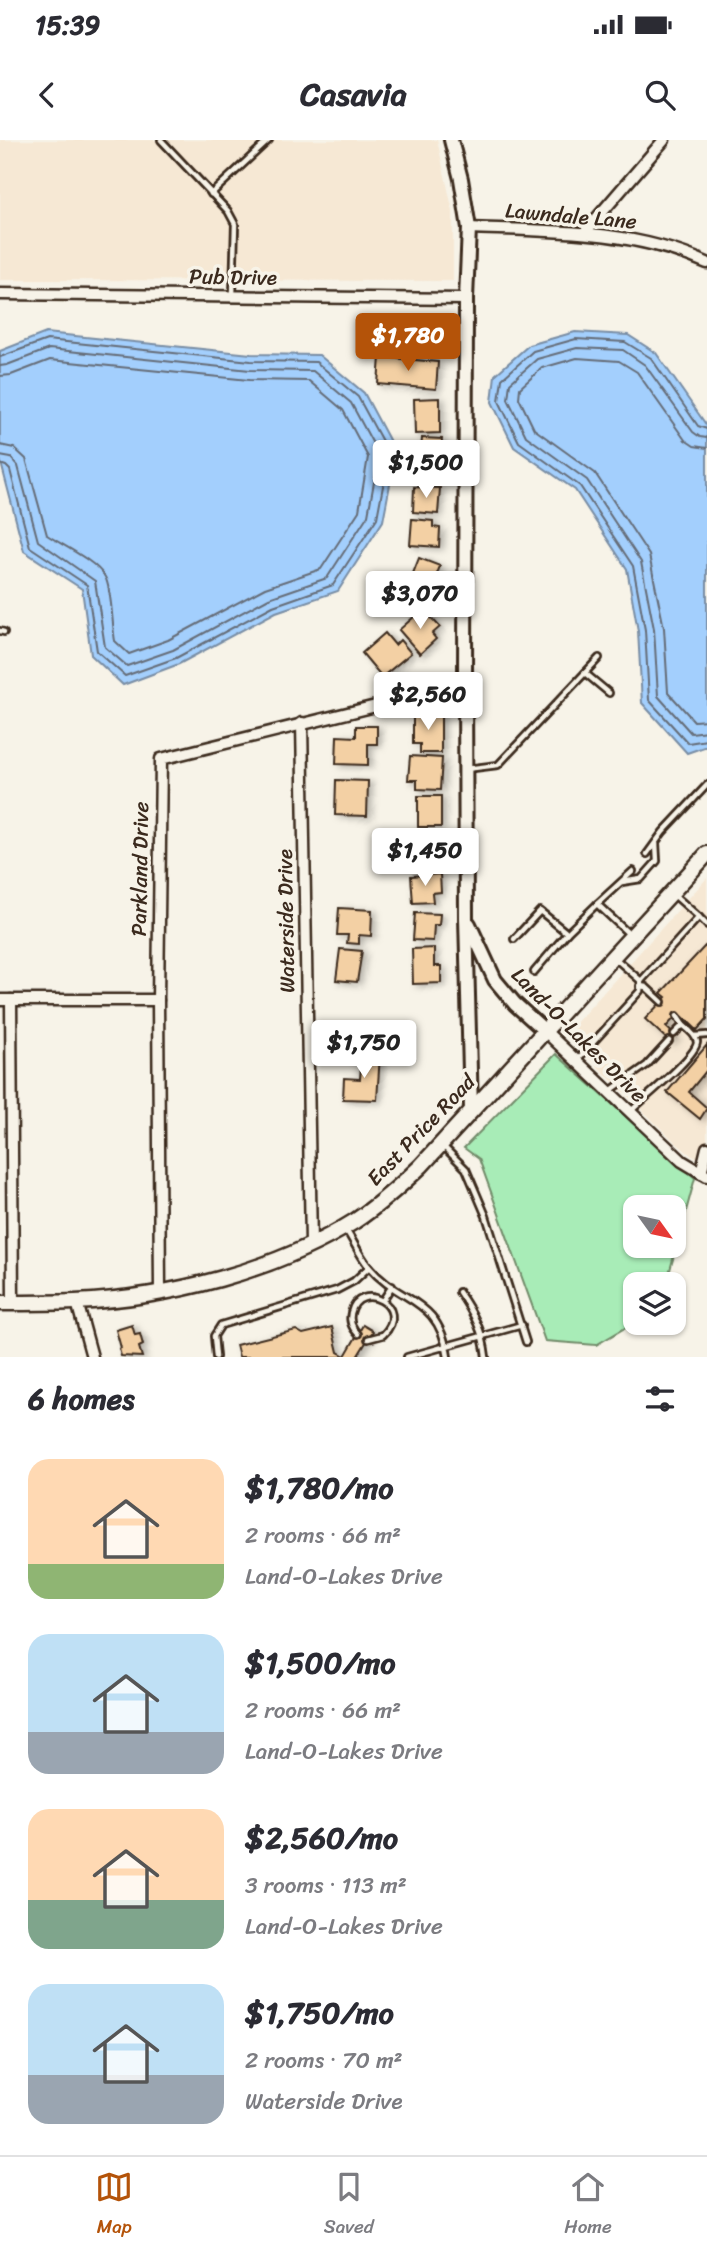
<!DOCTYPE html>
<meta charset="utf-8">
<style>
:root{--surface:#fff;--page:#f2f2f3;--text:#2b2b33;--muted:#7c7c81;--line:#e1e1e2;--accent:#b45309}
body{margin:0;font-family:Sriracha,sans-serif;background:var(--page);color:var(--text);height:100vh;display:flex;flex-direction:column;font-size:26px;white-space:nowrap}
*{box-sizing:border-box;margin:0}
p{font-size:23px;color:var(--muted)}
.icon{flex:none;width:38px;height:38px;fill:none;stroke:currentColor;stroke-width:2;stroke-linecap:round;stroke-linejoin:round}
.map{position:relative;height:1217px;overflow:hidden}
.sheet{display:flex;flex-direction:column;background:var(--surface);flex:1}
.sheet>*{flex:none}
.needle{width:46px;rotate:123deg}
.controls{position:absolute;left:623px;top:1055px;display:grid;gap:14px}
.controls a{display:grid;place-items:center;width:63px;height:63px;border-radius:14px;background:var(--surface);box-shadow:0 2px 5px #0004;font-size:35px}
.price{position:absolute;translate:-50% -60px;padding:0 16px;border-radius:7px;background:#fff;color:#222;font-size:23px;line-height:46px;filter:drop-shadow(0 2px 4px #0008)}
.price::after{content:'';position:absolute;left:50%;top:42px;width:21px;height:16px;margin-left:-10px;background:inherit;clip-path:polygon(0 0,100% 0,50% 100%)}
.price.current{background:var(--accent);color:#fff}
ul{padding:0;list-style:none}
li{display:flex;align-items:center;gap:21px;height:175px;padding:0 28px}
li span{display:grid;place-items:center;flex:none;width:196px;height:140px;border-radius:21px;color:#555}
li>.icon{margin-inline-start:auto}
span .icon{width:84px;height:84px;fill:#fffc;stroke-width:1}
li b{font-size:30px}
h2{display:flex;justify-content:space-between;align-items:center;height:84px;padding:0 28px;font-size:30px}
.status{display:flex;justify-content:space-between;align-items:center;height:49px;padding:0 35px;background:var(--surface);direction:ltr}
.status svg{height:19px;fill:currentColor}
header{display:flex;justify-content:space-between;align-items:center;height:91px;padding:0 28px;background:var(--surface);font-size:32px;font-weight:800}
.tab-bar{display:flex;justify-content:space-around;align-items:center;height:98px;border-top:2px solid var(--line);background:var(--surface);font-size:19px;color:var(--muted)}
.tab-bar a{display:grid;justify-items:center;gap:4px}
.tab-bar .current{color:var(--accent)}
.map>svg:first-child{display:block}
</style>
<div class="status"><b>15:39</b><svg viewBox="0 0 49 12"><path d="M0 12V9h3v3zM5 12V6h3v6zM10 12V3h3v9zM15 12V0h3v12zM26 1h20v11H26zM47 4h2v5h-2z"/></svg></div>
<header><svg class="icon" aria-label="back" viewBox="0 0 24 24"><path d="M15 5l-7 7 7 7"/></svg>Casavia<svg class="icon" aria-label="search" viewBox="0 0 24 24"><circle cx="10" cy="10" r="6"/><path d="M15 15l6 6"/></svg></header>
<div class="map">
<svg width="707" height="1217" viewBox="0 0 707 1217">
<defs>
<filter id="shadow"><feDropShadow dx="4" dy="2" stdDeviation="3.5" flood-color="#0004"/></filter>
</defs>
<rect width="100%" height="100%" fill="#f7f3e8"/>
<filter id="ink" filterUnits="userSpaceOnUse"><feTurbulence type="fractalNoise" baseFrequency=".0143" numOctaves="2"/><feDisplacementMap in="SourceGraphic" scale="14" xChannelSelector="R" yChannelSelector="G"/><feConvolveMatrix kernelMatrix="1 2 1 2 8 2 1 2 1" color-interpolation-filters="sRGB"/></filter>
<g filter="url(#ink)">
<g fill="#f6e8d4">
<path d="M0,0h437l16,72v69l-453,-1z"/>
<path d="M707,738v280l-1,2 -14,-4 -16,-13 -111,-108z"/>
</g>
<path fill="#a8ecb7" stroke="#728b6a" stroke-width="2" fill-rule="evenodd" d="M556,914l139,124 -25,92 -9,14h-26v38l-39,23 -51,-4 -66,-182 -15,-11zM635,1068h39v38h-39z"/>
<g fill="#a3cffd" stroke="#798da4" stroke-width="2">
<path d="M575,192l53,3 28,18 51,73v320l-20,7 -45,-50 -4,-72 -11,-62 -52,-79 -61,-43 -22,-45 3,-27 34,-30z"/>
<path d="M46,193l205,21 68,1 45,38 32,60 -13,68 -45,70 -62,21 -97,52 -56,21 -32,-30 -9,-66 -58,-38 -24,-92v-108z"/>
</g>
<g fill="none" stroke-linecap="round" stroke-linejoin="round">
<g stroke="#656c77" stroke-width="2">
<path d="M0,217l47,-17 204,21 65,1 42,35 31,57 -12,64 -44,67 -60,21 -97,52 -51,18 -28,-25 -10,-66 -57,-38 -20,-77 -4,-4 -6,-2"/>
<path d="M0,226l7,-1 42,-16 201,21 63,1 38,32 28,52 -11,60 -41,63 -58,20 -96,52 -46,16 -22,-19 -10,-66 -57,-40 -20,-75 -7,-8 -11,-2"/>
<path d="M0,236l11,-1 39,-15 199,20 60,1 34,29 25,47 -9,54 -38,58 -56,19 -97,52 -39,14 -14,-13c-3,-16 -3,-52 -10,-64 -9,-16 -43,-32 -58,-42l-21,-76 -12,-11 -14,-3"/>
<path d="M707,289l-9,-3 -47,-68 -26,-16 -49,-3 -43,12 -31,28 -3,22 20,41 61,44 53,80 12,64 4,70 39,43 19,-3"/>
<path d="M707,298l-7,-1 -7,-5 -48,-67 -22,-15 -46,-2 -40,11 -27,24 -2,16 18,37 61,44 54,82 13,67 4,67 33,37 16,-2"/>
<path d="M707,308l-13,-2 -9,-6 -48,-68 -18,-11 -42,-3 -35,10 -22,20 -1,10 15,31 61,44 54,82 15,73 4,64 26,29 13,-1"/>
</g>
</g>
<g fill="#f3d0a4" stroke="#3b2a1e" stroke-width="2" filter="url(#shadow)">
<path d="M380,217l58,5 -2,27 -58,-5z"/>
<path d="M440,258v35l-25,1 -1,-35z"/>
<path d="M422,298l20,1 -3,36 -20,-1z"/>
<path d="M414,347l26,1 -2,26 -25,-2z"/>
<path d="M412,379l21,2v6l7,1 -1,19 -29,-2z"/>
<path d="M419,418l21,8 -12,31 -21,-8z"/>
<path d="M423,469l17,18 -8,7 4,5 -16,15 -21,-24z"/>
<path d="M385,493l10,12 5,-5 11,13 -29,24 -20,-24z"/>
<path d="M441,573v40h-21v-9h-7v-30z"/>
<path d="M356,586h21v18h-9v21l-32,-1 1,-28 19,1z"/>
<path d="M410,616l32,2 -2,32 -23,-1v-9h-9z"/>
<path d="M336,640l32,1 -1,35 -32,-1z"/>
<rect x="418" y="656" width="23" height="31"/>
<path d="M418,693h17v20l5,-1v15l-25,1 -1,-27h5z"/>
<path d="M440,734l1,18 -9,1 1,9 -20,1 -2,-27z"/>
<path d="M339,768l33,2 -1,26 -12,-1v9l-12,-1 1,-8h-11z"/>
<path d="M415,773l25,1 -1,11h-5l-1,16 -20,-1z"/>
<path d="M705,806l2,2v71l-10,11 -18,-17 -13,14 10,9 -6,6 -25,-23 21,-22 -5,-4z"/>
<path d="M434,808v18h7v17l-28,1 -1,-35z"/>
<path d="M340,809l22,2 -5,31 -21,-2z"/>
<path d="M707,905v25l-18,22 18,16 -7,11 -33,-27z"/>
<path d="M362,913l18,1 -3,46 -34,-1 1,-21 16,1z"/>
<path d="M132,1185l3,10 5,-1 3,11 -4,2 3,10 -21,-1 -2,-7 2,-1 -5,-18z"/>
<path d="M363,1185l10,6 -16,26h-118l-3,-12 60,-15 7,4 29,-7 6,25 7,4z"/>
</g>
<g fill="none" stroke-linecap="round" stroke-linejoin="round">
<g stroke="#3b2a1e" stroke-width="10">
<g id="service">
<path d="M161,0l67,71 7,13 -2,71"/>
<path d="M211,54l58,-54"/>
<path d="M0,491l4,1"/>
<path d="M585,533l24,20"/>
<path d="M466,629l32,-4 101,-107"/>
<path d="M647,714l16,-22 44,-47"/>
<path d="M622,742l19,-3 16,-18 -1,-18"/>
<path d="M699,777l8,8"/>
<path d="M567,793l30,-29"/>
<path d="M630,795l-33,-31 36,-33"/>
<path d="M514,799l26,-28 27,22 -33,39"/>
<path d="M616,819l25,22 58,-64 -26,-23"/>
<path d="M640,846l6,1 16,15"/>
<path d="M677,876l6,9"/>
<path d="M695,896l12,-1"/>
<path d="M577,920l63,-69 1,-10"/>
<path d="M610,951l37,-26 22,-24"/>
<path d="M631,971c12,-12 66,-55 66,-69 -1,-7 -9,-13 -14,-17l-9,9"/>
<path d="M443,1006l23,23 20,47 40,126"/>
<path d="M346,1090c8,12 14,26 23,37 31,37 70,29 79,90"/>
<path d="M459,1152c15,22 24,39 27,65"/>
<path d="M383,1160l9,-14"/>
<path d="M358,1194c-6,-6 -9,-13 -7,-21 8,-34 62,-7 32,22l-15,4"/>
<path d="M216,1217l-2,-21 7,-11 116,-35 17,-9 15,-14"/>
<path d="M407,1217l115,-32"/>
</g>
</g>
<g stroke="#3b2a1e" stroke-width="15">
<g id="minor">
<path d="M469,88c81,3 163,1 238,35"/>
<path d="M585,92l79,-92"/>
<path d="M0,154l466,5"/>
<path d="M302,583l9,521"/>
<path d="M0,860h158"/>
<path d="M11,860l2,303"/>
<path d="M545,891l137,130 25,15"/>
<path d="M701,1033l6,-25"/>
<path d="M160,1152l-2,-292 3,-241 304,-75"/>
<path d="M77,1162l15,55"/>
</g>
</g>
<g stroke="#3b2a1e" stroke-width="18">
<g id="tertiary">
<path d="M451,0l10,39 8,49 -3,71 -1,385 1,234 5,192"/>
<path d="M469,784l26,56 20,24 30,27"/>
</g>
</g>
<g stroke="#3b2a1e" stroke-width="19">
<path id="secondary" d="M0,1163c25,0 50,0 75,-1 94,-4 200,-31 280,-81 24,-16 45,-35 66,-55l286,-312"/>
</g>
<use href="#service" stroke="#f7f3e8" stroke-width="4.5"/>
<use href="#minor" stroke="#f7f3e8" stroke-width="10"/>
<use href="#tertiary" stroke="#f7f3e8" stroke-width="12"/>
<use href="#secondary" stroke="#f7f3e8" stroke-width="14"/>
</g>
</g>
<g text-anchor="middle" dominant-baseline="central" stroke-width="7" stroke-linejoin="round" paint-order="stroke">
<g font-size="21" fill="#3b2a1e" stroke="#f7f3e8">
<text transform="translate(571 76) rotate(5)">Lawndale Lane</text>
<text transform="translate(233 137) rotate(1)">Pub Drive</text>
<text transform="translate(140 729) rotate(-89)">Parkland Drive</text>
<text transform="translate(286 781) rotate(-91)">Waterside Drive</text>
<text transform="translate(579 895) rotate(45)">Land-O-Lakes Drive</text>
<text transform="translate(421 990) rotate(-46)">East Price Road</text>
</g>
</g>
</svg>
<div class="controls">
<a><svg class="needle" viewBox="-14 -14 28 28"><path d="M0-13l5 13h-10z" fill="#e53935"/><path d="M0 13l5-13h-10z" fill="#7c7c81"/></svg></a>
<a><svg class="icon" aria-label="layers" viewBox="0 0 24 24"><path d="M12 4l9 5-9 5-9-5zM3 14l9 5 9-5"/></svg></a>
</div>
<b class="price current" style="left:408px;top:233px">$1,780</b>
<b class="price" style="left:426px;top:360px">$1,500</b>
<b class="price" style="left:420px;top:491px">$3,070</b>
<b class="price" style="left:428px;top:592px">$2,560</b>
<b class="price" style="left:425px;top:748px">$1,450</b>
<b class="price" style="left:364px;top:940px">$1,750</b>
</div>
<section class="sheet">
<h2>6 homes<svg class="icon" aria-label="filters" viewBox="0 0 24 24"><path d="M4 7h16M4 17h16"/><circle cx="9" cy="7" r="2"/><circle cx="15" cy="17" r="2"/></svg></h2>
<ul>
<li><span style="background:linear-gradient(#ffd9b3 75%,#8fb573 0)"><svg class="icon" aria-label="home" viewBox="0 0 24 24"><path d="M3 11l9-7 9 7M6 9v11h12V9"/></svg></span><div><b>$1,780/mo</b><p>2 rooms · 66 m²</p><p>Land-O-Lakes Drive</p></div></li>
<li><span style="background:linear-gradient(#bfe0f5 70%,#9aa5b1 0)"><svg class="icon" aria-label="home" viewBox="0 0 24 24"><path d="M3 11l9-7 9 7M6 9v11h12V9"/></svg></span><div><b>$1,500/mo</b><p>2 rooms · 66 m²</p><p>Land-O-Lakes Drive</p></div></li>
<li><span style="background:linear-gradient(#ffd9b3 65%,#7fa58c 0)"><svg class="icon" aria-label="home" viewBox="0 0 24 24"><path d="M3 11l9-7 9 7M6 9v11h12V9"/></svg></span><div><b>$2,560/mo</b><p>3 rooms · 113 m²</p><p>Land-O-Lakes Drive</p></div></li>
<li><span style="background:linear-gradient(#bfe0f5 65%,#9aa5b1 0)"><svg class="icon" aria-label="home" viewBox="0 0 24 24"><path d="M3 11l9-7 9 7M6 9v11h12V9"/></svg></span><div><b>$1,750/mo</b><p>2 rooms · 70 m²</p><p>Waterside Drive</p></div></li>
</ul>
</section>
<nav class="tab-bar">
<a class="current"><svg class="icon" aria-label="map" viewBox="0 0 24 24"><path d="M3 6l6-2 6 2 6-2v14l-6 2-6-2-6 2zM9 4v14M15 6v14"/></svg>Map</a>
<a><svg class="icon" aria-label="saved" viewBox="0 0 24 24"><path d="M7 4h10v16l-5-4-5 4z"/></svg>Saved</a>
<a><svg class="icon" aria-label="home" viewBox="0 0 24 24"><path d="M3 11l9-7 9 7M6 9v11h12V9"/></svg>Home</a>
</nav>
